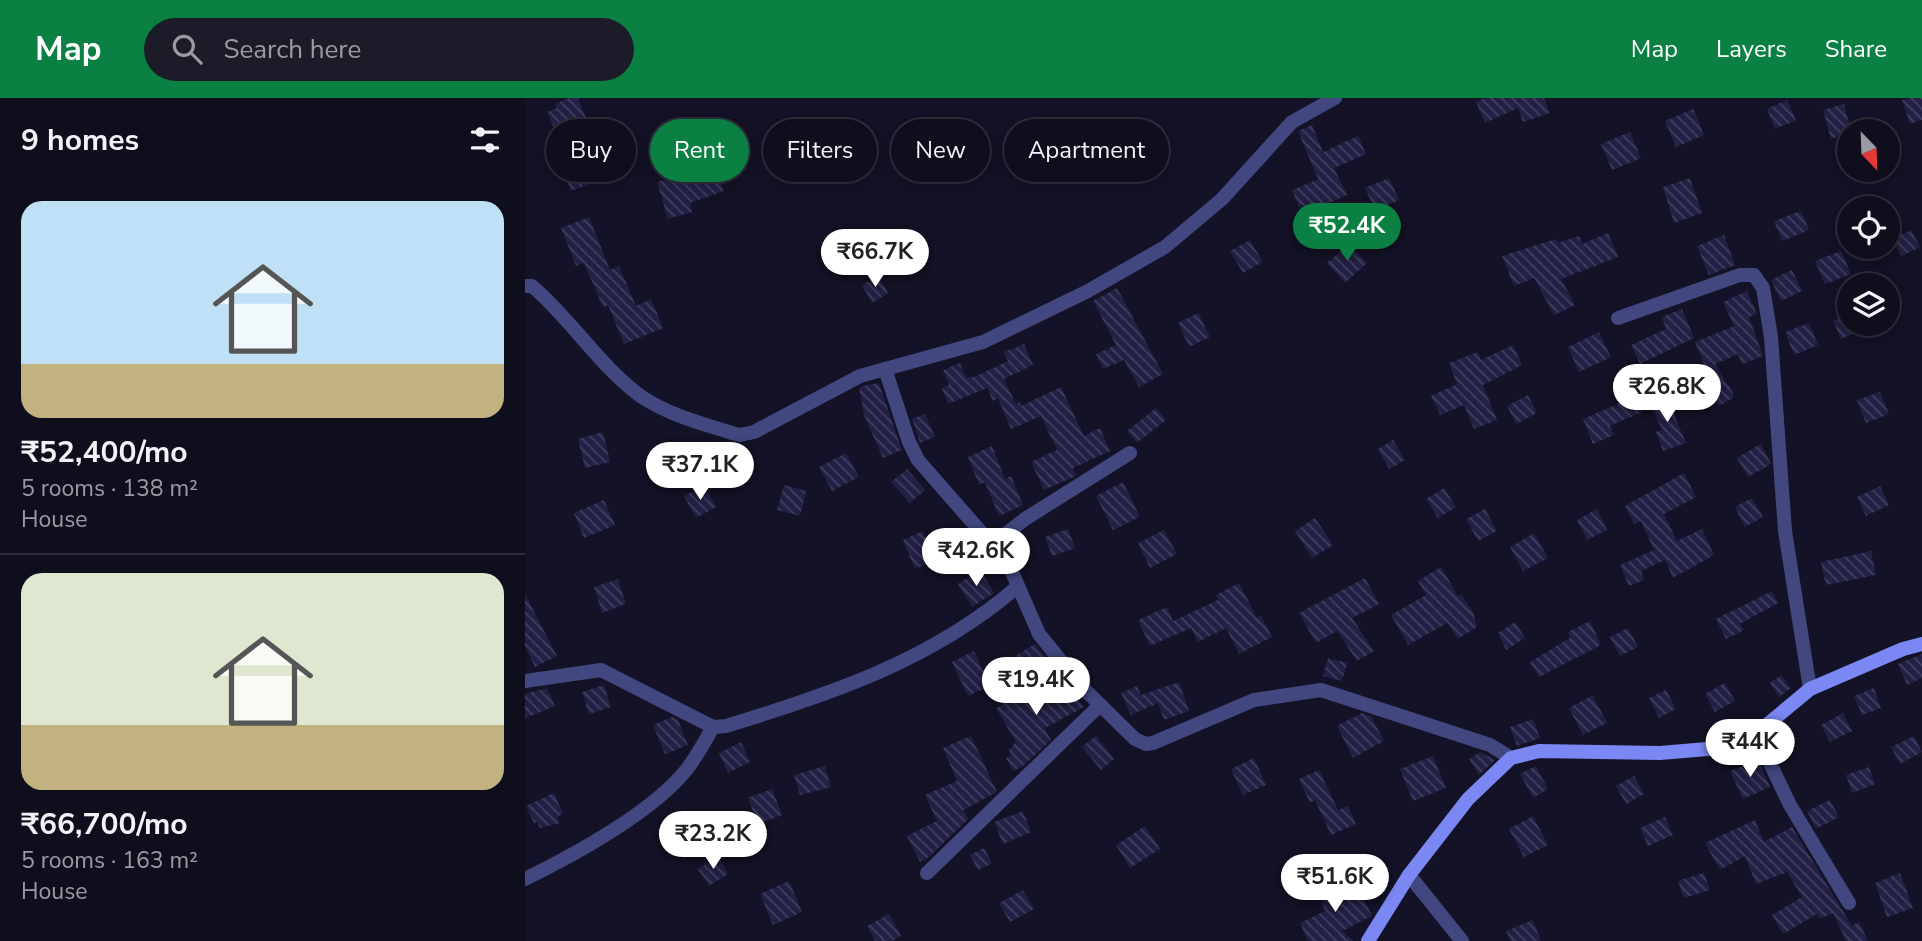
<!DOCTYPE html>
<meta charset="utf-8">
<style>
:root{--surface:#0e0e1c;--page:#1c1c29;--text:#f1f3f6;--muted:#9b9ca3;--line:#2e2e3b;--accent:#0b8043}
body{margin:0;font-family:"Nunito Sans",sans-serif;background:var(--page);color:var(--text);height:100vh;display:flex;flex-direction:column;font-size:26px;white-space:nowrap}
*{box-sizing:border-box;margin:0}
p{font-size:23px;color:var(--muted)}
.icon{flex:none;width:38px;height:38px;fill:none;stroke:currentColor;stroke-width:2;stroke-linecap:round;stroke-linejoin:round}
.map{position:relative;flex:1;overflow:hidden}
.side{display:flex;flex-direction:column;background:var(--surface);width:525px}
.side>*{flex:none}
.top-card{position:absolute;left:21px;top:21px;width:665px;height:63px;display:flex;gap:14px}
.needle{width:46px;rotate:157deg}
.tools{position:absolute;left:1312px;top:21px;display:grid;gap:14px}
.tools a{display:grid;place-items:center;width:63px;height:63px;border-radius:50%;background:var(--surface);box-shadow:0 4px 18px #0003,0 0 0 2px var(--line);font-size:35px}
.price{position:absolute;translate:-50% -60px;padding:0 16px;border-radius:24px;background:#fff;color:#222;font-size:23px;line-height:46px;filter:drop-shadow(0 2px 4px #0008)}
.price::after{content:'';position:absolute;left:50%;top:42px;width:21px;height:16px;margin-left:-10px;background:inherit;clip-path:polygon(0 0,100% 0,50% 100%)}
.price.active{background:var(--accent);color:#fff}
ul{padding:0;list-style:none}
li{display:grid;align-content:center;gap:14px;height:371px;padding:0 21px}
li+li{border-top:2px solid var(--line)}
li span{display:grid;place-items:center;height:217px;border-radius:21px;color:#555}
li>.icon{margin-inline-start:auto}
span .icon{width:126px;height:126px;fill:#fffc;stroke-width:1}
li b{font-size:30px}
h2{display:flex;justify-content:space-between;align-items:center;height:84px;padding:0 21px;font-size:30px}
.chip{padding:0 24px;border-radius:32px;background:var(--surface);box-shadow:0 4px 18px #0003,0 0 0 2px var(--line);font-size:24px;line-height:63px}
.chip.active{background:var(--accent);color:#fff}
header{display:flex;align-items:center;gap:42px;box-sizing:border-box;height:98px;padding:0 35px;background:var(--accent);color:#fff}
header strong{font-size:33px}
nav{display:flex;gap:38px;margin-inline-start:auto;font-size:24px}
.search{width:490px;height:63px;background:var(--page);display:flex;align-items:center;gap:18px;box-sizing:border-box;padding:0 24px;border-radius:38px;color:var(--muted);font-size:26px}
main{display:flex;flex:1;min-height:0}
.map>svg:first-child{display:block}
</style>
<header>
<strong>Map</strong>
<div class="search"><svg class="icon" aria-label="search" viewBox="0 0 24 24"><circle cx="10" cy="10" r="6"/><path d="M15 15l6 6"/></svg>Search here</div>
<nav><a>Map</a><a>Layers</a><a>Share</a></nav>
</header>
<main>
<section class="side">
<h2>9 homes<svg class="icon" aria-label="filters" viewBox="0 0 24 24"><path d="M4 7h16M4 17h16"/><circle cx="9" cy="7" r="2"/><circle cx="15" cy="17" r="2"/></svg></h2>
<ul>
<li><span style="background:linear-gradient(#bfe0f5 75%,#c2b280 0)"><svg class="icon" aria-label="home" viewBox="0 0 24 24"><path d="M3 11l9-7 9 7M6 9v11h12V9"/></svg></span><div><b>₹52,400/mo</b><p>5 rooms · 138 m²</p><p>House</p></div></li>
<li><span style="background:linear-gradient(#dfe7d0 70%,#c2b280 0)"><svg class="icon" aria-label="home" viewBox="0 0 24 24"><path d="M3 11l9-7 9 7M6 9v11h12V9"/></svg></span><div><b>₹66,700/mo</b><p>5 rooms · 163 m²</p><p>House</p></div></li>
</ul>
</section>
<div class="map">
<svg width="1397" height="843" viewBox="0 0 1397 843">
<defs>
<pattern id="building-back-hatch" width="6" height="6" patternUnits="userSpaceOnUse" patternTransform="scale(1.75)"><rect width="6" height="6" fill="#232045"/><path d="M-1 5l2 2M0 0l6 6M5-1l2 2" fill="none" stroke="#424061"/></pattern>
</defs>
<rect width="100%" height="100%" fill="#131226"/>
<g fill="url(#building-back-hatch)">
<path d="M44,0h9l8,20 -31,13 -8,-19 10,-4 -2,-4z"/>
<path d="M960,0h59l6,15 -27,9 -5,-14 -33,15 -9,-21z"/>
<path d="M1385,0h12v22l-12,4 -8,-24z"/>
<path d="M1262,2l9,20 -21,9 -8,-20z"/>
<path d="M1319,6l7,27 -20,8 -8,-29z"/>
<path d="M1168,11l11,26 -28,12 -11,-26z"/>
<path d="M85,19l1,5 7,-2 5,17 -4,1 2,8 -6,2 2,6 -22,7 -11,-36z"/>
<path d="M787,27l11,27 35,-16 8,18 -32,14 13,27 -25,11 3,7 -20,8 -13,-31 26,-11 -20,-48z"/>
<path d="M539,33l8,19 -22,9 -8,-19z"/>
<path d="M1105,34l11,26 -29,12 -11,-26z"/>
<path d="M58,67l6,19 -18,7 -7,-19z"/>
<path d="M191,71l8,22 -34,12 2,9 -24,7 -11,-37 24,-7 2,6z"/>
<path d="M864,80l10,22 -24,10 -10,-22z"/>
<path d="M1165,80l12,35 -28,10 -11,-36z"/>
<path d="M1276,113l8,19 -27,11 -8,-20z"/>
<path d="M64,119l21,53 9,-4 17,40 15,-7 12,29 -39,16 -16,-39 -5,2 -19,-44 -8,3 -15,-38z"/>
<path d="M1386,132l9,17 -19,9 -8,-17z"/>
<path d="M1083,135l10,24 -57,22 14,26 -21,10 -20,-37 -20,8 -12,-30 54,-17 2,4 21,-7 3,8z"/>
<path d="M1199,137l11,30 -26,10 -12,-29z"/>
<path d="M725,142l13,22 -20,11 -13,-22z"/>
<path d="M824,146l18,19 -22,20 -18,-20z"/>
<path d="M1316,153l10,23 -26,10 -10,-23z"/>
<path d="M1267,172l10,21 -21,10 -10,-21z"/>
<path d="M354,178l9,17 -16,10 -10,-18z"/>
<path d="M592,190l46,86 -24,13 -15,-27 -21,9 -7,-15 20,-9 -23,-44z"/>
<path d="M1222,193l10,23 -8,3 14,39 -21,8 -4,-10 -23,10 18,29v5l-14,8 -11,-17 5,-3 -18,-44 39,-16 -11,-24z"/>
<path d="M1157,211l12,29 -54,26 -9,-19 35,-16 -4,-12z"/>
<path d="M673,215l12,24 -21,10 -11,-24z"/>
<path d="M1325,216v10h25l-34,15 -8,-18z"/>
<path d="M1284,225l9,22 -24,10 -9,-23z"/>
<path d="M1074,234l12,25 -32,15 -11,-25z"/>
<path d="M499,246l9,21 -29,14 12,25 4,-2 1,4 40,-19 23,49 16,-8 10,23 -37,17 3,8 -32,14 -13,-28 26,-12 -16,-34 -30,13 -13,-31 -5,3 -6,-13 -39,16 -6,-16 7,-3 -6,-15 17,-7 6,15 8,-1 34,-16 -4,-9z"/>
<path d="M988,247l9,20 -39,20 14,35 -23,9 -10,-24 -24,10 -9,-19 26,-12 -8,-21 29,-11 3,8z"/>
<path d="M354,285l23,67 -19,8 -19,-43 -5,-28z"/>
<path d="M1355,294l9,22 -23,9 -9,-23z"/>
<path d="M1140,295l21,50 -23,8 -7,-19 6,-2 -13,-29z"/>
<path d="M1003,297l9,18 -21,11 -9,-18z"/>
<path d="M1109,299l8,15 -32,14 4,9 -21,9 -10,-25z"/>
<path d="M631,310l10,12 -29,23 -10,-12z"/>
<path d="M400,316l10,23 -15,6 -8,-24z"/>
<path d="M78,334l7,30 -25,6 -7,-29z"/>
<path d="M868,342l12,20 -16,9 -11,-20z"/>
<path d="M1236,346l10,20 -23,13 -11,-19z"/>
<path d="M467,348l13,33 6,-3 12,29 -24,11 -14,-34 -6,3 -11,-28z"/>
<path d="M321,355l13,24 -27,14 -13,-24z"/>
<path d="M382,371l18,21 -15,13 -19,-21z"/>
<path d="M1159,375l12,24 -32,17 13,27 25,-12 12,26 -41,23 -8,-18 -24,11 3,9 -15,6 -9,-21 34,-15 -13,-29 -7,3 -9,-18z"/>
<path d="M598,384l17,35 -27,13 -17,-34z"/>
<path d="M179,387l12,22 -20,11 -12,-22z"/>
<path d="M259,387l22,6 -6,25 -23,-6z"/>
<path d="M1355,388l9,19 -23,11 -9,-19z"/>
<path d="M919,390l12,19 -18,11 -12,-19z"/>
<path d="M1227,400l11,19 -18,10 -10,-20z"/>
<path d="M79,402l11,25 -31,13 -10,-25z"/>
<path d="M960,411l12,22 -19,10 -12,-22z"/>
<path d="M1072,411l10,21 -20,10 -10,-20z"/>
<path d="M790,420l18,27 -21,13 -17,-27z"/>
<path d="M543,431l7,19 -23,8 -7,-19z"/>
<path d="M639,432l13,24 -27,14 -12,-25z"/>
<path d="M398,433l13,29 -21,9 -12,-29z"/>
<path d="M1009,435l14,25 -25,13 -13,-24z"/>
<path d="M1346,453l5,24 -50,10 -5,-23z"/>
<path d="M916,469l17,29 3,-2 12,18 4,15 -19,12 -11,-16 -39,22 -17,-30 35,-20 -8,-14z"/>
<path d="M455,472l14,23 -22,14 -14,-23z"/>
<path d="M840,480l14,26 -27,14 22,33 -17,10 -20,-30 -21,12 -17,-30z"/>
<path d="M93,481l8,25 -24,9 -8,-26z"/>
<path d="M714,485l18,35 4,-2 11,21 -33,17 -13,-26 -28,14 -7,-14 -41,18 -12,-26 29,-13 6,14 45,-21 -2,-5z"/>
<path d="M1247,493l6,12 -38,21 4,6 -18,9 -10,-20z"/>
<path d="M0,496l32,62 -22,11 -10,-21z"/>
<path d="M1065,523l11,24 -62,32 -9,-15 40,-24 -2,-6z"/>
<path d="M990,524l10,16 -19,12 -8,-17z"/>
<path d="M1103,530l10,19 -18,9 -10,-19z"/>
<path d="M510,546l12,15 -24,11 -8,-14z"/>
<path d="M449,553l16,35 -22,10 -16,-34z"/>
<path d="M1397,556v24l-15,7 -9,-21z"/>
<path d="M803,560l19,5 -5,18 -19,-5z"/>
<path d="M533,575l26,34 -39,21 6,12 -28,26 -10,5 -7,-13 5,-3 -2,-5 7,-8 -20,-34z"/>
<path d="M1256,577l10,13 -12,9 -9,-14z"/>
<path d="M654,584l10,29 -25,9 -6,-17 -27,12 -10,-22 16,-7 4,9z"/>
<path d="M1200,585l10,18 -20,11 -10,-18z"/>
<path d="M79,587l7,22 -22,7 -7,-22z"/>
<path d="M22,590l8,18 -30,12v-24z"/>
<path d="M1349,590l7,20 -19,7 -8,-19z"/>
<path d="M1141,592l10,19 -17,9 -10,-20z"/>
<path d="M1068,597l14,28 -24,12 -14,-27z"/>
<path d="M837,615l9,3 13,25 -31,17 -16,-32z"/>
<path d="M1318,615l9,18 -22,11 -9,-17z"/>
<path d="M147,619l6,3 10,25 -23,9 -12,-29z"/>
<path d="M1008,621l7,19 -23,8 -7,-19z"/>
<path d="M446,638l26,56 -34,18 5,9 -39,38 -9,5 -13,-26 30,-15 -12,-26 32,-14 -14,-33z"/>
<path d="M571,638l18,23 -13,11 -19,-23z"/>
<path d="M1389,638l8,16 -22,12 -9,-17z"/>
<path d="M216,644l9,20 -22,11 -9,-20z"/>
<path d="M955,654l15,8 -16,15 -10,-16z"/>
<path d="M908,658l13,32 -33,13 -13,-32z"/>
<path d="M729,660l12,27 -23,10 -12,-26z"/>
<path d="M1233,662l12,27 -27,12 -13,-28z"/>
<path d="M300,668l6,21 -31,8 -6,-20z"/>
<path d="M1011,668l12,23 -15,9 -13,-24z"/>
<path d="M1344,669l6,17 -23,9 -6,-18z"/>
<path d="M794,672l19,40 10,-4 8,18 -25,11 -16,-35 -5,3 -11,-24z"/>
<path d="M1109,678l10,18 -18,10 -10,-18z"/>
<path d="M247,691l10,26 -24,9 -10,-26z"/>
<path d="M29,695l9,21 -6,3 3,6 -20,5 -3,-6 -3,1 -8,-17z"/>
<path d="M1305,702l9,17 -23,12 -9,-18z"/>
<path d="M498,713l8,21 -28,12 -9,-22z"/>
<path d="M1008,718l15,29 -24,12 -15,-28z"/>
<path d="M1140,719l8,18 -25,11 -8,-18z"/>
<path d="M1230,722l9,22 28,-15 60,99 7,-4 9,19h-22l-13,-28 -13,6 -3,-5 -34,20 -11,-19 30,-18 -15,-25 -31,12 -11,-28 -25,14 -15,-27z"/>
<path d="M620,728l15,23 -30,19 -14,-23z"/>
<path d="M459,750l8,15 -14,7 -8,-15z"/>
<path d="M193,759l10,17 -19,12 -11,-17z"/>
<path d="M1179,775l6,17 -26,8 -6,-17z"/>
<path d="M1375,775l13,35 -26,9 -12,-34z"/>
<path d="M810,779l10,25 16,-9 11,23 -30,15 12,10h-46l-8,-18 25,-12 -10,-26z"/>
<path d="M264,783l13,31 -29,13 -13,-31z"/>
<path d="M498,792l11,19 -24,13 -11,-19z"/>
<path d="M364,816l12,22 -9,5h-17l-8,-15z"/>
<path d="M1008,822l8,21h-30l-5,-10z"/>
</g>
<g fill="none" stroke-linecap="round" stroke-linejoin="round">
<g stroke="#424780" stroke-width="14">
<path d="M0,188h7c39,33 68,81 110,111 27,18 59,26 90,36l8,2 14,-3 106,-56 123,-34 105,-51 77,-44 57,-48 70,-77 43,-24"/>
<path d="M1093,220l122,-43h14l9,13 8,49 14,194 25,158"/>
<path d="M360,271l24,73 9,18 90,103 31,71 42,52 54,53 11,5 7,-1 101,-43 67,-10 169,55 21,13"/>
<path d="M467,447l33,-26 105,-66"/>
<path d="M0,583l76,-11 112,57 13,-1c105,-32 207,-66 291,-139"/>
<path d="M1231,636l34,71 59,98"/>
<path d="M402,775l173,-168"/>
<path d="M884,777l53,66"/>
<path d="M0,781c49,-24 128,-67 162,-110 10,-13 18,-28 26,-42"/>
</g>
<path stroke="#7b87f2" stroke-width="14" d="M843,843l41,-66 59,-76 43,-41 28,-7 121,2 59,-5 37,-14 54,-45 93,-40 19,-5"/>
</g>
</svg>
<div class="tools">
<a><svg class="needle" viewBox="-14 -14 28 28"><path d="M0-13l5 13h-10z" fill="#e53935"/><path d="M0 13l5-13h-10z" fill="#9b9ca3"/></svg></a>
<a><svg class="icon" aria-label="locate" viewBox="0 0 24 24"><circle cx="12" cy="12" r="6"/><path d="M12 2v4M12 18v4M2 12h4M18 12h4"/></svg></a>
<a><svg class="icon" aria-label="layers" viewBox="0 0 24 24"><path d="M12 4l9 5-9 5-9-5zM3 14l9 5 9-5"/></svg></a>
</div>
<b class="price active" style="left:822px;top:165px">₹52.4K</b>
<b class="price" style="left:350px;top:191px">₹66.7K</b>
<b class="price" style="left:1142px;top:326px">₹26.8K</b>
<b class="price" style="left:175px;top:404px">₹37.1K</b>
<b class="price" style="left:451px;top:490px">₹42.6K</b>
<b class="price" style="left:511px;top:619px">₹19.4K</b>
<b class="price" style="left:1225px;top:681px">₹44K</b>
<b class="price" style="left:188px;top:773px">₹23.2K</b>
<b class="price" style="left:810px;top:816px">₹51.6K</b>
<div class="top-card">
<a class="chip">Buy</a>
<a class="chip active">Rent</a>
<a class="chip">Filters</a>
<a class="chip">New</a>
<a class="chip">Apartment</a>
</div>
</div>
</main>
